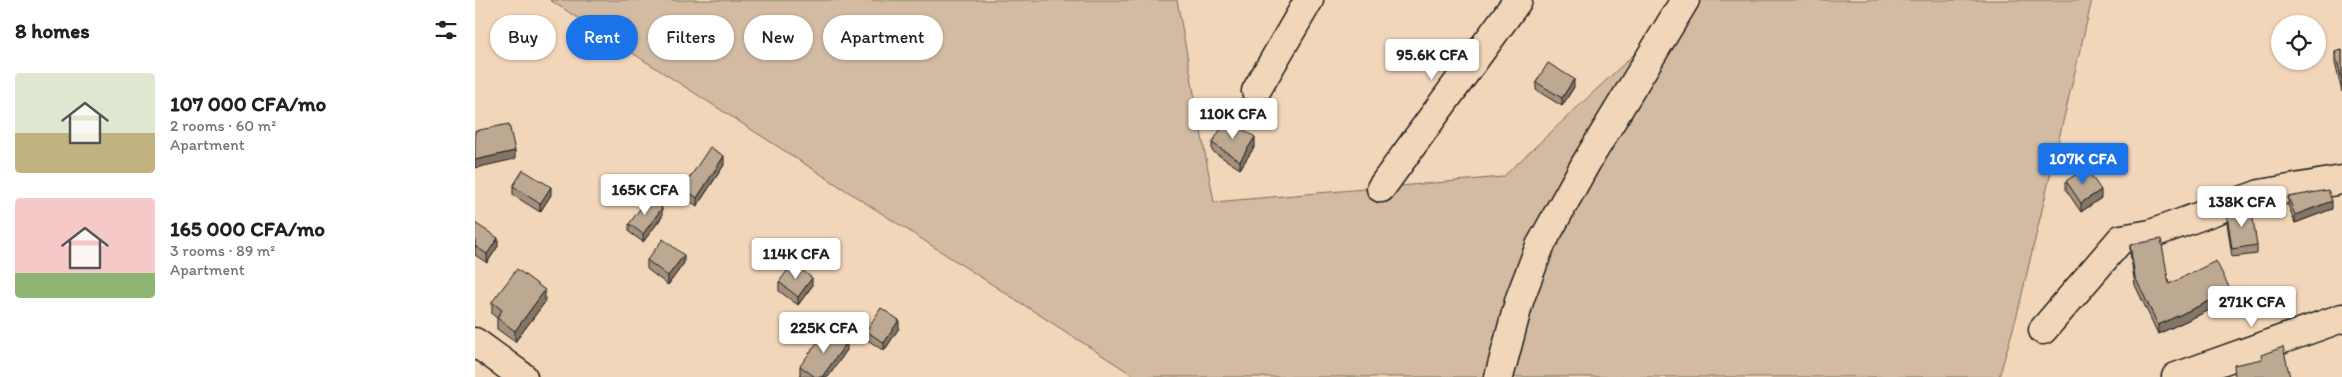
<!DOCTYPE html>
<meta charset="utf-8">
<style>
:root{--surface:#fff;--page:#f2f2f2;--text:#202124;--muted:#757577;--accent:#1a73e8}
body{margin:0;font-family:Itim,sans-serif;background:var(--page);color:var(--text);height:100vh;display:flex;flex-direction:column;font-size:19px;white-space:nowrap}
*{box-sizing:border-box;margin:0}
p{font-size:16px;color:var(--muted)}
.icon{flex:none;width:28px;height:28px;fill:none;stroke:currentColor;stroke-width:2;stroke-linecap:round;stroke-linejoin:round}
.map{position:relative;flex:1;overflow:hidden}
.sheet{display:flex;flex-direction:column;background:var(--surface);width:475px}
.sheet>*{flex:none}
.hud{position:absolute;left:15px;top:15px;width:475px;height:45px;display:flex;gap:10px}
.tools{position:absolute;left:1796px;top:15px;display:grid;gap:10px}
.tools a{display:grid;place-items:center;width:55px;height:55px;border-radius:50%;background:var(--surface);box-shadow:0 1px 4px #0004;font-size:25px}
.price{position:absolute;translate:-50% -42px;padding:0 11px;border-radius:5px;background:#fff;color:#222;font-size:16px;line-height:32px;filter:drop-shadow(0 1px 2px #0008)}
.price::after{content:'';position:absolute;left:50%;top:30px;width:15px;height:11px;margin-left:-8px;background:inherit;clip-path:polygon(0 0,100% 0,50% 100%)}
.price.current{background:var(--accent);color:#fff}
ul{padding:0;list-style:none}
li{display:flex;align-items:center;gap:15px;height:125px;padding:0 15px}
li span{display:grid;place-items:center;flex:none;width:140px;height:100px;border-radius:5px;color:#555}
li>.icon{margin-inline-start:auto}
span .icon{width:60px;height:60px;fill:#fffc;stroke-width:1}
li b{font-size:21px}
h2{display:flex;justify-content:space-between;align-items:center;height:60px;padding:0 15px;font-size:21px}
.tag{padding:0 18px;border-radius:22px;background:var(--surface);box-shadow:0 1px 4px #0004;font-size:18px;line-height:45px}
.tag.current{background:var(--accent);color:#fff}
main{display:flex;flex:1;min-height:0}
.map>svg:first-child{display:block}
</style>
<main>
<section class="sheet">
<h2>8 homes<svg class="icon" aria-label="filters" viewBox="0 0 24 24"><path d="M4 7h16M4 17h16"/><circle cx="9" cy="7" r="2"/><circle cx="15" cy="17" r="2"/></svg></h2>
<ul>
<li><span style="background:linear-gradient(#dfe7d0 60%,#c2b280 0)"><svg class="icon" aria-label="home" viewBox="0 0 24 24"><path d="M3 11l9-7 9 7M6 9v11h12V9"/></svg></span><div><b>107 000 CFA/mo</b><p>2 rooms · 60 m²</p><p>Apartment</p></div></li>
<li><span style="background:linear-gradient(#f6c9c9 75%,#8fb573 0)"><svg class="icon" aria-label="home" viewBox="0 0 24 24"><path d="M3 11l9-7 9 7M6 9v11h12V9"/></svg></span><div><b>165 000 CFA/mo</b><p>3 rooms · 89 m²</p><p>Apartment</p></div></li>
</ul>
</section>
<div class="map">
<svg width="1867" height="377" viewBox="0 0 1867 377">
<rect width="100%" height="100%" fill="#f2d6b9"/>
<filter id="ink" filterUnits="userSpaceOnUse"><feTurbulence type="fractalNoise" baseFrequency=".02" numOctaves="2"/><feDisplacementMap in="SourceGraphic" scale="10" xChannelSelector="R" yChannelSelector="G"/><feConvolveMatrix kernelMatrix="1 2 1 2 8 2 1 2 1" color-interpolation-filters="sRGB"/></filter>
<g filter="url(#ink)">
<path fill="#d2bba2" stroke="#776c5f" d="M75,0h627l37,202 289,-25 189,-177h400l-75,315 -18,62h-863z"/>
<g fill="none" stroke-linecap="round" stroke-linejoin="round">
<g stroke="#1c1c1c" stroke-width="31">
<g id="minor">
<path d="M781,91l53,-91"/>
<path d="M906,188l137,-188"/>
<path d="M1568,330l78,-91 30,-5 109,-40 82,-14"/>
<path d="M0,342l48,35"/>
<path d="M1024,377l21,-79 20,-52 46,-83 99,-163"/>
<path d="M1701,377l166,-59"/>
</g>
</g>
<use href="#minor" stroke="#f2d6b9" stroke-width="28"/>
</g>
<g fill="#a3907e" stroke="#1c1c1c">
<path d="M1867,50v42l-7,-29v-11z"/>
<path d="M1061,82l38,5 -12,19 -26,-16z"/>
<path d="M737,143l43,3 -15,23 -28,-18z"/>
<path d="M249,165l-27,41 -14,-10v-8z"/>
<path d="M1591,181l35,17 -20,14 -15,-22z"/>
<path d="M38,186l38,9 -11,17 -27,-17z"/>
<path d="M1813,197l44,12 -37,14 -7,-18z"/>
<path d="M1752,214l30,31v9l-25,3 -5,-34z"/>
<path d="M187,217l-19,25 -14,-10v-8z"/>
<path d="M0,223l23,23 -11,17 -12,-8z"/>
<path d="M1655,245l39,39 62,16 -73,34 -23,-49 -5,-32z"/>
<path d="M172,260l37,3 -16,22 -21,-16z"/>
<path d="M304,282l33,4 -14,19 -19,-14z"/>
<path d="M17,302h53l-30,40 -18,-13v-11l-5,-4z"/>
<path d="M424,328l-15,23 -18,-12v-8z"/>
<path d="M372,350l-19,27h-25l-3,-3v-8z"/>
</g>
<g fill="#847666" stroke="#1c1c1c">
<path d="M1099,79v8l-12,19v-8z"/>
<path d="M780,137v9l-15,23v-8z"/>
<path d="M40,151v8l-40,9v-8z"/>
<path d="M249,156v9l-27,41v-8z"/>
<path d="M76,187v8l-11,17v-8z"/>
<path d="M1626,190v8l-20,14v-9z"/>
<path d="M1857,201v8l-37,14v-8z"/>
<path d="M187,208v9l-19,25v-8z"/>
<path d="M23,238v8l-11,17v-9z"/>
<path d="M209,255v8l-16,22v-9z"/>
<path d="M337,278v8l-14,19v-8z"/>
<path d="M70,290v12l-30,40v-11z"/>
<path d="M1756,291v9l-73,34v-9z"/>
<path d="M424,320v8l-15,23v-8z"/>
<path d="M372,342v8l-19,27h-6z"/>
</g>
<g fill="#bda892" stroke="#1c1c1c">
<path d="M1867,50v30l-7,-28z"/>
<path d="M1073,63l26,16 -12,19 -26,-16z"/>
<path d="M752,119l28,18 -15,24 -28,-18z"/>
<path d="M34,124l6,27 -40,9v-29z"/>
<path d="M235,147l14,9 -27,42 -14,-10z"/>
<path d="M1611,168l15,22 -20,13 -15,-22z"/>
<path d="M48,170l28,17 -11,17 -27,-18z"/>
<path d="M1853,190l4,11 -37,14 -7,-18z"/>
<path d="M173,198l14,10 -19,26 -14,-10z"/>
<path d="M1776,206l6,39 -25,4 -5,-35z"/>
<path d="M0,223l23,15 -11,16 -12,-8z"/>
<path d="M188,239l21,16 -16,21 -21,-16z"/>
<path d="M1686,239l8,45 47,-23 15,30 -73,34 -23,-48 -5,-32z"/>
<path d="M318,263l19,15 -14,19 -19,-15z"/>
<path d="M42,269l28,21 -30,41 -18,-13 5,-8 -10,-8z"/>
<path d="M406,308l18,12 -15,23 -18,-12z"/>
<path d="M353,328l19,14 -25,35h-7l-15,-11z"/>
<path d="M1808,347l7,30h-55l-1,-12 28,-6 -1,-4z"/>
</g>
</g>
</svg>
<div class="tools">
<a><svg class="icon" aria-label="locate" viewBox="0 0 24 24"><circle cx="12" cy="12" r="6"/><path d="M12 2v4M12 18v4M2 12h4M18 12h4"/></svg></a>
</div>
<b class="price" style="left:957px;top:81px">95.6K CFA</b>
<b class="price" style="left:758px;top:140px">110K CFA</b>
<b class="price current" style="left:1608px;top:185px">107K CFA</b>
<b class="price" style="left:170px;top:216px">165K CFA</b>
<b class="price" style="left:1767px;top:228px">138K CFA</b>
<b class="price" style="left:321px;top:280px">114K CFA</b>
<b class="price" style="left:1777px;top:328px">271K CFA</b>
<b class="price" style="left:349px;top:354px">225K CFA</b>
<div class="hud">
<a class="tag">Buy</a>
<a class="tag current">Rent</a>
<a class="tag">Filters</a>
<a class="tag">New</a>
<a class="tag">Apartment</a>
</div>
</div>
</main>
